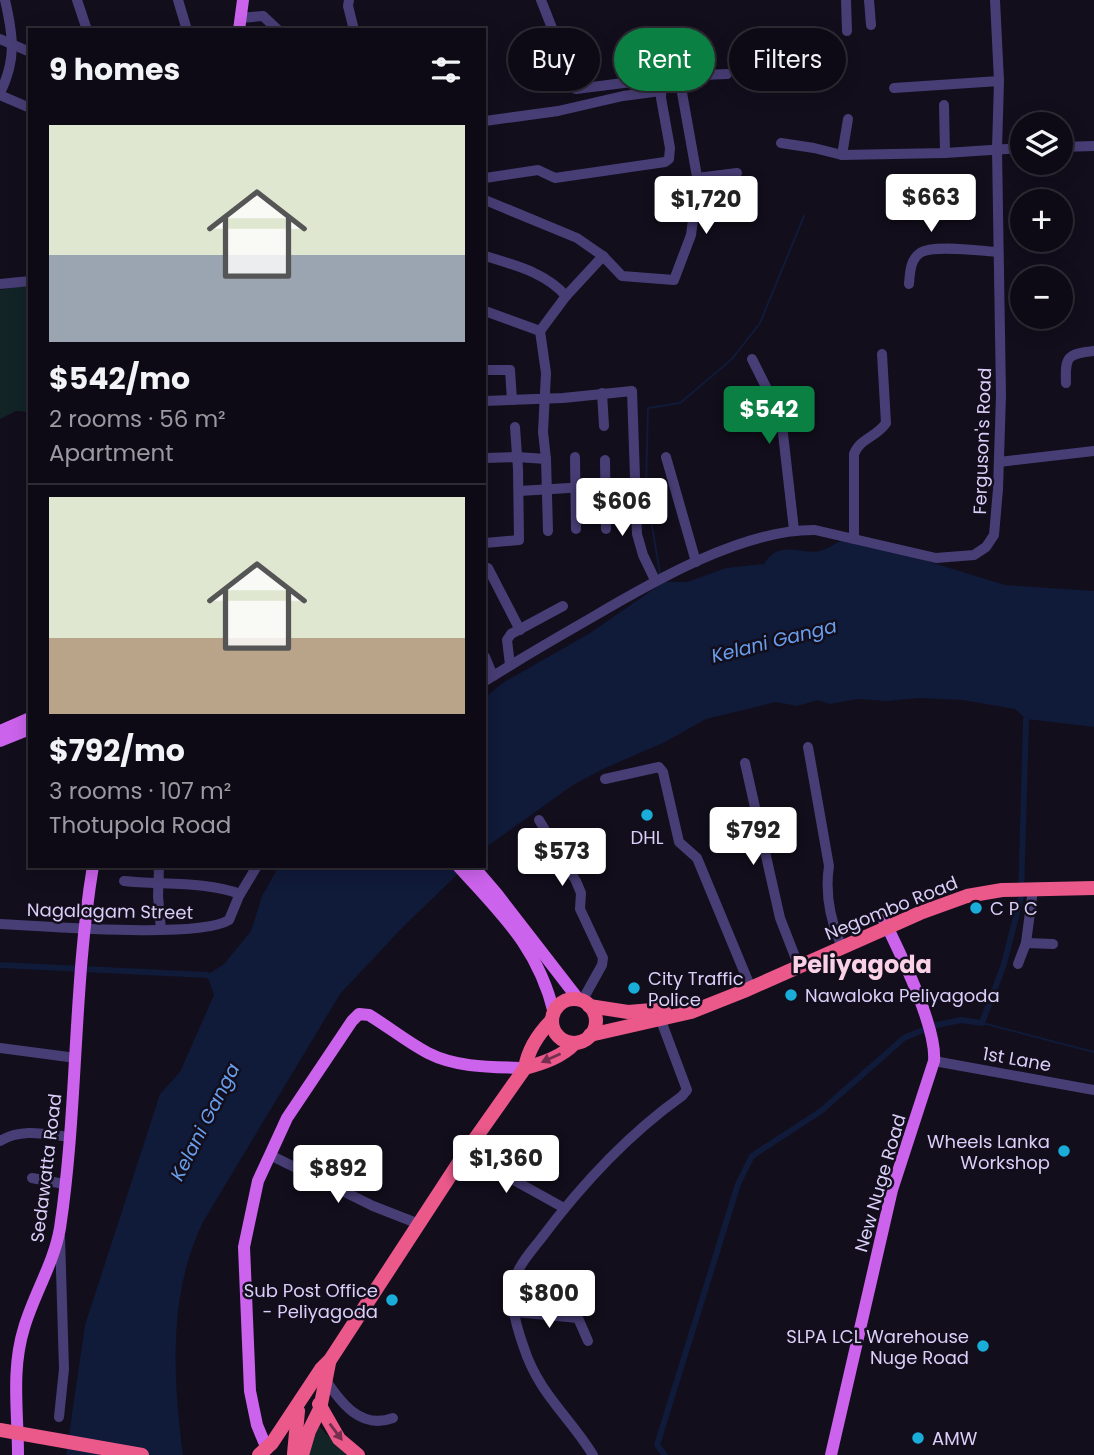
<!DOCTYPE html>
<meta charset="utf-8">
<style>
:root{--surface:#0e0a15;--page:#1c1822;--text:#f1f3f6;--muted:#9b9aa0;--line:#2e2b34;--accent:#0b8043}
body{margin:0;font-family:Poppins,sans-serif;background:var(--page);color:var(--text);height:100vh;display:flex;flex-direction:column;font-size:26px;white-space:nowrap}
*{box-sizing:border-box;margin:0}
p{font-size:23px;color:var(--muted)}
.icon{flex:none;width:38px;height:38px;fill:none;stroke:currentColor;stroke-width:2;stroke-linecap:round;stroke-linejoin:round}
.map{position:relative;flex:1;overflow:hidden}
.drawer{position:absolute;left:28px;top:28px;width:458px;height:840px;display:flex;flex-direction:column;background:var(--surface);border-radius:0px;box-shadow:0 4px 18px #0003,0 0 0 2px var(--line)}
.drawer>*{flex:none}
.top-card{position:absolute;left:508px;top:28px;width:481px;height:63px;display:flex;gap:14px}
.tools{position:absolute;left:1010px;top:112px;display:grid;gap:14px}
.tools a{display:grid;place-items:center;width:63px;height:63px;border-radius:50%;background:var(--surface);box-shadow:0 4px 18px #0003,0 0 0 2px var(--line);font-size:35px}
.price{position:absolute;translate:-50% -60px;padding:0 16px;border-radius:7px;background:#fff;color:#222;font-size:23px;line-height:46px;filter:drop-shadow(0 2px 4px #0008)}
.price::after{content:'';position:absolute;left:50%;top:42px;width:21px;height:16px;margin-left:-10px;background:inherit;clip-path:polygon(0 0,100% 0,50% 100%)}
.price.active{background:var(--accent);color:#fff}
ul{padding:0;list-style:none}
li{display:grid;align-content:center;gap:14px;height:371px;padding:0 21px}
li+li{border-top:2px solid var(--line)}
li span{display:grid;place-items:center;height:217px;border-radius:0px;color:#555}
li>.icon{margin-inline-start:auto}
span .icon{width:126px;height:126px;fill:#fffc;stroke-width:1}
li b{font-size:30px}
h2{display:flex;justify-content:space-between;align-items:center;height:84px;padding:0 21px;font-size:30px}
.pill{padding:0 24px;border-radius:32px;background:var(--surface);box-shadow:0 4px 18px #0003,0 0 0 2px var(--line);font-size:24px;line-height:63px}
.pill.active{background:var(--accent);color:#fff}
.map>svg:first-child{display:block}
</style>
<div class="map">
<svg width="1094" height="1455" viewBox="0 0 1094 1455">
<rect width="100%" height="100%" fill="#120e1c"/>
<g fill="#122426">
<path d="M30,284v128l-14,-1 -16,8v-129z"/>
<path d="M319,1426l27,29h-40z"/>
</g>
<g fill="#101a39">
<path d="M841,541l50,9 114,35 89,6v136l-68,-8 -11,-10 -53,-9 -43,-2 -32,3 -30,-2 -27,5 -12,-4 -21,6 -21,-4 -70,17 -41,23 -62,27 -30,16 -88,63v-150l16,-14 89,-51 74,-51h23l39,-14 38,-4c15,-25 36,-9 56,-13 7,-2 14,-7 21,-10z"/>
<path d="M279,866h187l-63,61 -63,67 -137,228c-35,72 -30,156 -20,233h-117l19,-130 75,-231 20,-22 34,-77 -7,-20 17,-11 27,-33 11,-35z"/>
</g>
<g fill="none" stroke-linecap="round" stroke-linejoin="round">
<g stroke="#101a39" stroke-width="2">
<path d="M660,574l-14,-84 2,-82 32,-5 52,-44 28,-36 44,-107"/>
<path d="M982,1023l112,29"/>
</g>
<g stroke="#101a39" stroke-width="6">
<path d="M0,965l207,10 7,4"/>
<path d="M665,1455l-8,-10 81,-261 14,-28 69,-45 83,-73 28,-12 29,-6 21,3 22,-59 17,-67 5,-178"/>
</g>
<g stroke="#483e76" stroke-width="10">
<path d="M77,0l10,30"/>
<path d="M178,0l9,30"/>
<path d="M349,0l-1,6 6,24"/>
<path d="M541,0l35,89 103,-13 48,-2"/>
<path d="M846,0l1,31"/>
<path d="M869,0l2,25"/>
<path d="M241,18l22,-2 15,14"/>
<path d="M0,39l30,13"/>
<path d="M894,88l105,-7"/>
<path d="M0,93c17,-34 13,-58 5,-93"/>
<path d="M0,95l30,13"/>
<path d="M944,105l1,48"/>
<path d="M485,121l73,-10 65,-15 38,-5"/>
<path d="M781,143l33,5 28,7 103,-2 77,-5"/>
<path d="M1060,147l34,-1"/>
<path d="M842,155l6,-36"/>
<path d="M485,178l53,-8 17,8 110,-16 4,-3 1,-11 -9,-50 1,-20"/>
<path d="M697,178l40,-5"/>
<path d="M485,200l92,38 26,18 19,20 52,4 17,-45 7,-53 -19,-106"/>
<path d="M485,256c29,9 60,16 81,40"/>
<path d="M0,284l30,-3"/>
<path d="M909,284c1,-11 1,-24 11,-31 13,-9 61,-2 78,-1"/>
<path d="M485,311l55,20"/>
<path d="M752,359l22,44 8,22 12,105"/>
<path d="M485,370h25l2,30"/>
<path d="M1066,383c-1,-27 1,-29 28,-32"/>
<path d="M602,393l2,33"/>
<path d="M485,401l78,-3 69,-7 5,143 6,21 12,25"/>
<path d="M575,457l1,72"/>
<path d="M666,457l30,105"/>
<path d="M485,458l32,-1 29,2"/>
<path d="M605,460l1,69"/>
<path d="M999,462l95,-11"/>
<path d="M519,491l117,-7"/>
<path d="M548,531l-2,-72 -3,-27 3,-59 -6,-42 26,-35 37,-40"/>
<path d="M854,539v-85c6,-16 23,-17 32,-31l-4,-69"/>
<path d="M485,543l34,-3 -1,-71 -3,-42"/>
<path d="M488,568l32,62"/>
<path d="M485,657l8,19"/>
<path d="M510,665l-3,-25 4,-6 52,-28"/>
<path d="M485,681c35,-22 71,-43 106,-63 61,-36 152,-89 224,-88l121,28 38,-3 12,-8 8,-12 4,-46 3,-94 -4,-246 2,-68 -4,-81"/>
<path d="M808,747l21,119c-4,26 0,49 10,74"/>
<path d="M745,763l35,155 16,41"/>
<path d="M605,779l54,-12 4,5 16,70 18,16 51,123"/>
<path d="M539,820l37,61 5,12 -1,16 23,49 -1,7 -20,36"/>
<path d="M159,866l-1,30 3,34"/>
<path d="M124,881c36,4 83,0 116,13"/>
<path d="M0,924c44,2 198,15 229,-4l10,-24 18,-30"/>
<path d="M1026,943l27,1"/>
<path d="M1018,964l8,-21 7,-54"/>
<path d="M0,1048l76,10"/>
<path d="M934,1061l160,29"/>
<path d="M0,1141c21,-13 45,-7 69,-4"/>
<path d="M465,1153l99,55"/>
<path d="M270,1155l103,51 46,18"/>
<path d="M32,1178l32,6"/>
<path d="M515,1312l63,6 10,23"/>
<path d="M325,1379c16,24 36,51 68,39"/>
<path d="M59,1417l5,-48 -4,-132"/>
<path d="M593,1455c-23,-38 -54,-61 -69,-107 -6,-17 -15,-45 -11,-63 4,-18 16,-31 27,-45 41,-55 86,-104 142,-144l5,-6 -27,-72"/>
</g>
<g stroke="#cc63ec" stroke-width="12">
<path d="M239,30l4,-30"/>
<path d="M0,731l30,-13"/>
<path d="M0,741l30,-12"/>
<path d="M458,866c44,49 80,81 96,147"/>
<path d="M473,866l24,28 82,106"/>
<path d="M267,1449l-10,-24 -7,-34 -6,-144 14,-66 12,-26 17,-37 65,-97 7,-7 10,1c20,12 38,27 59,38 29,15 65,14 97,15"/>
<path d="M18,1455c0,-43 -7,-85 6,-127 10,-34 30,-65 36,-100 18,-120 13,-242 33,-362"/>
<path d="M831,1455l61,-265 42,-129c3,-34 -34,-108 -50,-141"/>
</g>
<g stroke="#eb588a" stroke-width="14">
<circle cx="574" cy="1021" r="22"/>
<path d="M589,1006l39,6 36,-3"/>
<path d="M590,1035l101,-23 53,-21 176,-78 47,-17 35,-6 92,-2"/>
<path d="M525,1068c18,-5 37,-11 50,-25"/>
<path d="M319,1404l20,35 19,16"/>
<path d="M294,1454l4,-43"/>
<path d="M259,1455l13,-12 49,-74 9,-9 135,-207 60,-85c3,-18 14,-35 27,-48"/>
<path d="M302,1455l7,-24 11,-22 9,-46"/>
</g>
<path stroke="#eb588a" stroke-width="14" d="M0,1430l142,25"/>
</g>
<defs><path id="oneway-solid" d="M-6-.8H1V-3.2L6.5 0L1 3.2V.8H-6Z" transform="scale(1.75)"/></defs>
<g fill="#742f4e">
<use href="#oneway-solid" transform="translate(551 1058) rotate(156)"/>
<use href="#oneway-solid" transform="translate(336 1432) rotate(53)"/>
</g>
<g fill="#1aadda" stroke="#120e1c" stroke-width="2.5">
<circle cx="647" cy="815" r="7"/>
<circle cx="976" cy="908" r="7"/>
<circle cx="634" cy="988" r="7"/>
<circle cx="791" cy="995" r="7"/>
<circle cx="1064" cy="1151" r="7"/>
<circle cx="392" cy="1300" r="7"/>
<circle cx="983" cy="1346" r="7"/>
<circle cx="918" cy="1438" r="7"/>
</g>
<g text-anchor="middle" dominant-baseline="central" stroke-width="5" stroke-linejoin="round" paint-order="stroke">
<g font-size="18" fill="#dacff9" stroke="#120e1c">
<text transform="translate(982 441) rotate(-88)">Ferguson's Road</text>
<text transform="translate(891 908) rotate(-22)">Negombo Road</text>
<text transform="translate(110 911) rotate(1)">Nagalagam Street</text>
<text transform="translate(1017 1059) rotate(10)">1st Lane</text>
<text transform="translate(46 1168) rotate(-83)">Sedawatta Road</text>
<text transform="translate(880 1183) rotate(-74)">New Nuge Road</text>
</g>
<g font-size="18" fill="#dacff9" stroke="#120e1c" text-anchor="start">
<text x="647" y="837" text-anchor="middle">DHL</text>
<text x="990" y="908">C P C</text>
<text x="648" y="978">City Traffic<tspan x="648" dy="21">Police</tspan></text>
<text x="805" y="995">Nawaloka Peliyagoda</text>
<text x="1050" y="1141" text-anchor="end">Wheels Lanka<tspan x="1050" dy="21">Workshop</tspan></text>
<text x="378" y="1290" text-anchor="end">Sub Post Office<tspan x="378" dy="21">- Peliyagoda</tspan></text>
<text x="969" y="1336" text-anchor="end">SLPA LCL Warehouse<tspan x="969" dy="21">Nuge Road</tspan></text>
<text x="932" y="1438">AMW</text>
</g>
<g font-size="19" font-style="italic" fill="#699eed" stroke="#120e1c">
<text transform="translate(774 641) rotate(-14)">Kelani Ganga</text>
<text transform="translate(205 1122) rotate(-63)">Kelani Ganga</text>
</g>
<g font-size="24" font-weight="bold" fill="#fad1e5" stroke="#120e1c">
<text x="862" y="964">Peliyagoda</text>
</g>
</g>
</svg>
<div class="tools">
<a><svg class="icon" aria-label="layers" viewBox="0 0 24 24"><path d="M12 4l9 5-9 5-9-5zM3 14l9 5 9-5"/></svg></a>
<a>+</a>
<a>−</a>
</div>
<b class="price" style="left:931px;top:234px">$663</b>
<b class="price" style="left:706px;top:236px">$1,720</b>
<b class="price active" style="left:769px;top:446px">$542</b>
<b class="price" style="left:622px;top:538px">$606</b>
<b class="price" style="left:753px;top:867px">$792</b>
<b class="price" style="left:562px;top:888px">$573</b>
<b class="price" style="left:506px;top:1195px">$1,360</b>
<b class="price" style="left:338px;top:1205px">$892</b>
<b class="price" style="left:549px;top:1330px">$800</b>
<div class="top-card">
<a class="pill">Buy</a>
<a class="pill active">Rent</a>
<a class="pill">Filters</a>
</div>
<section class="drawer">
<h2>9 homes<svg class="icon" aria-label="filters" viewBox="0 0 24 24"><path d="M4 7h16M4 17h16"/><circle cx="9" cy="7" r="2"/><circle cx="15" cy="17" r="2"/></svg></h2>
<ul>
<li><span style="background:linear-gradient(#dfe7d0 60%,#9aa5b1 0)"><svg class="icon" aria-label="home" viewBox="0 0 24 24"><path d="M3 11l9-7 9 7M6 9v11h12V9"/></svg></span><div><b>$542/mo</b><p>2 rooms · 56 m²</p><p>Apartment</p></div></li>
<li><span style="background:linear-gradient(#dfe7d0 65%,#b9a48a 0)"><svg class="icon" aria-label="home" viewBox="0 0 24 24"><path d="M3 11l9-7 9 7M6 9v11h12V9"/></svg></span><div><b>$792/mo</b><p>3 rooms · 107 m²</p><p>Thotupola Road</p></div></li>
</ul>
</section>
</div>
